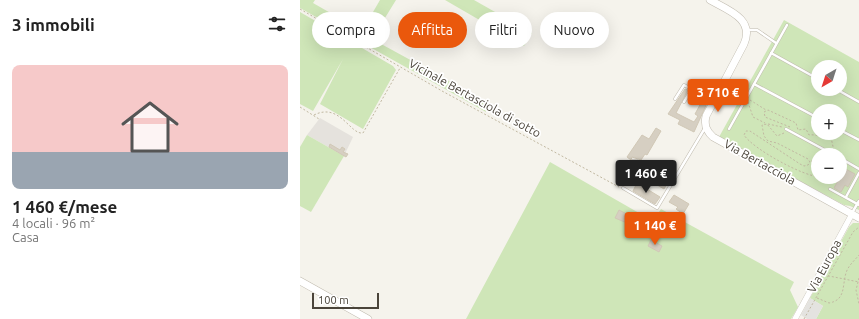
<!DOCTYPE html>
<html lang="it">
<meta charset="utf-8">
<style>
:root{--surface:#fff;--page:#f6f6f6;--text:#222;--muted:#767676;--line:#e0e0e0;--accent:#ea580c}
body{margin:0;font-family:Ubuntu,sans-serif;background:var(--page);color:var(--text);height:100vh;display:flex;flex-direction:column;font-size:15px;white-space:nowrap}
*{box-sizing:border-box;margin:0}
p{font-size:13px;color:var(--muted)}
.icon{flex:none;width:22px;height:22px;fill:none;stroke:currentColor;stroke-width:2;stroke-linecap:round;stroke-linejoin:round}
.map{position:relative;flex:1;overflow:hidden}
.panel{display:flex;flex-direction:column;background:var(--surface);width:300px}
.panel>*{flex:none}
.top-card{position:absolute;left:12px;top:12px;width:380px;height:36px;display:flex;gap:8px}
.needle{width:26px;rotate:219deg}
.buttons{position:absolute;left:511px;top:60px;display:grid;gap:8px}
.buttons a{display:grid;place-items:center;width:36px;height:36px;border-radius:50%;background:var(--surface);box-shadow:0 4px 16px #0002;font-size:20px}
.scale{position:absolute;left:12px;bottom:10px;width:67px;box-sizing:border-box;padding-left:4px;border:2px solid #4a443a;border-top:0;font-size:11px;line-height:14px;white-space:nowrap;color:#4a443a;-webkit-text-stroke:3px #fff;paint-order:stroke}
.price{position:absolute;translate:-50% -34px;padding:0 9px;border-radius:4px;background:var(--accent);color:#fff;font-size:13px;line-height:26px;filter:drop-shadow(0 1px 2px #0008)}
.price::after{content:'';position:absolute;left:50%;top:24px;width:12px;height:9px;margin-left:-6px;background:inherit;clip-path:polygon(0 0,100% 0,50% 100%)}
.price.active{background:#222;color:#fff}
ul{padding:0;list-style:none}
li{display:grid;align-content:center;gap:8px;height:212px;padding:0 12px}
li+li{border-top:1px solid var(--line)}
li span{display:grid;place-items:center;height:124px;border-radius:8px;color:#555}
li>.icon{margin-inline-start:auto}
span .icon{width:72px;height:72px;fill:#fffc;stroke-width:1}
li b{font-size:17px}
h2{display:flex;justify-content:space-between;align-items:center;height:48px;padding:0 12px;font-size:17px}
.pill{padding:0 14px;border-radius:18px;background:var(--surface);box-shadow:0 4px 16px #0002;font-size:14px;line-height:36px}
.pill.active{background:var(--accent);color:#fff}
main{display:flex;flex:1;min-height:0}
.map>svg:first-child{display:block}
</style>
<main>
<section class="panel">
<h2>3 immobili<svg class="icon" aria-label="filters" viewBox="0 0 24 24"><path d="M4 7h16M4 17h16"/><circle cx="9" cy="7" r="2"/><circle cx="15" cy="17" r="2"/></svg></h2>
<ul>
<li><span style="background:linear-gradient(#f6c9c9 70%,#9aa5b1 0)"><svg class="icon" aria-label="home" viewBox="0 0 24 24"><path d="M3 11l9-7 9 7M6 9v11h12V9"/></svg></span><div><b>1 460 €/mese</b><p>4 locali · 96 m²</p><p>Casa</p></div></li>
</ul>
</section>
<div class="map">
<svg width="559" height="319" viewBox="0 0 559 319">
<rect width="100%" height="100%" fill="#f5f3ec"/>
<path fill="#e5e2dd" d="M20,118l33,19 -9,19 -37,-21z"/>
<g fill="#cfe6b8" fill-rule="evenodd">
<path d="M0,0h15l-2,3 49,28 18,-31h16l-24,39 119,65 -5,8 -186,-104z"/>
<path d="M145,0h29l58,33 -8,13z"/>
<path d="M0,12l93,54 3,4 -33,59 -43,-25 23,-45 -30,52 -13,-7z"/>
<path d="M484,20l75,42v148l-9,-4 -6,-1 -125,-68zM518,67h22v22h-22zM518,111h22v22h-22zM518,155h22v22h-22z"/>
<path d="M7,135l37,21 -33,56 -11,-6v-59z"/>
<path d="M250,162l103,59 8,-12 133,73 -4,8 8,17 -7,12h-325z"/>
<path d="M553,223h6v96h-43l7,-13 -13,-8 39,-71z"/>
</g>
<path fill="#e4e3e0" d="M510,298l13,8 -7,13h-9l-6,-4z"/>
<g fill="#d6cfc2" stroke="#d1c8b6">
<path d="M385,89l3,1 -12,23 18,9 4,-6 -3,-2 6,-11 -11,-6 3,-4 15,8 -14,31 -16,-8 2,-4 -12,-6z"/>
<path d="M356,128l5,3 -14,24 -2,-1 -4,6 -9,-3 -1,3 -4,-3 15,-22 7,4z"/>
<path d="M30,144l10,6 2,-3 3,2 -2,3 5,2 -2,3 -17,-10z"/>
<path d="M540,166l15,8 -7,13 -3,-2 -4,7 -7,-4 8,-15 -2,-1z"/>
<path d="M341,167l27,15 -4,7 -27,-16z"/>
<path d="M337,183l23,14 -5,7 -22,-13z"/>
<path d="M374,195l15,9 -6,10 -7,-5 2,-2 -9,-5z"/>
<path d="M319,210l23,12 -3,6 -24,-10z"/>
<path d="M351,240l11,6 -3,6 -11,-6z"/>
</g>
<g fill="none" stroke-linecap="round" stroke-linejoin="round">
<g stroke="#c0bbaf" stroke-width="3.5">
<g id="service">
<path d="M447,30h10l19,13"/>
<path d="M471,53l47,26"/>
<path d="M454,84l64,34"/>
<path d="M536,89l23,13"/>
<path d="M375,99l9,-14 30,16"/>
<path d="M384,102l8,-13"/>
<path d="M429,129l58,-104"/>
<path d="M486,129l48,26"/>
<path d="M540,130l19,10"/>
<path d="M540,158l19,11"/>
<path d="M331,164l2,-3h4l36,20"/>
<path d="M323,188l34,20 48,-80"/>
<path d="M530,189l29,16"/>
<path d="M546,197l13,-24"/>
<path d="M552,213l7,-12"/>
</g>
</g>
<g stroke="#c0bbaf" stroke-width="6">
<path id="minor" d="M495,319l57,-105"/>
</g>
<g stroke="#c0bbaf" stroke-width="8">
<g id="tertiary">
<path d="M410,0c18,10 45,19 34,44l-38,72c-2,9 0,15 7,21l146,81"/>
<path d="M0,281l68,38"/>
</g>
</g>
<g stroke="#c1b8a1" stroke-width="1" stroke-dasharray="2 2" stroke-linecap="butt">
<path d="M0,9l142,82 177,96"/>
<path d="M450,100l16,10"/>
<path d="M448,102l5,15 12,6"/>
<path d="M0,107l19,12"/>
<path d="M14,115c26,-13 36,20 49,18l37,-65"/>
<path d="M468,124l14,3"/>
<path d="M490,127l-25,-10 -1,-5 4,-2 28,13 2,7 8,-1 3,6c8,-1 14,3 23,3"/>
<path d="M484,133l-7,3 -10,-12 -5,1 2,11 4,5 9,2 31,16 2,3 -2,3 -4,1 -4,-2 -50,-33h-4l-2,4c9,14 60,42 77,42"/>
<path d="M530,133l4,18"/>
<path d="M511,161l7,3"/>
<path d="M512,161l6,-5"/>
<path d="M518,167v4"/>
<path d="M524,275l35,7"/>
<path d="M559,278l-3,12 3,14"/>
<path d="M517,298l12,5c17,-3 13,-17 17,-30 2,-7 8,-12 13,-18"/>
<path d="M504,319l49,-87 6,-5"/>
</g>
<use href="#service" stroke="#fff" stroke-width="2.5"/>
<use href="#minor" stroke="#fff" stroke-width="5.5"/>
<use href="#tertiary" stroke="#fff" stroke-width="7"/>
</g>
<g text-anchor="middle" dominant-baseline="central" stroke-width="3.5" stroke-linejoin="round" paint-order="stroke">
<g font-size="12" fill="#4a443a" stroke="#fff">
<text transform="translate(175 98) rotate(29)">Vicinale Bertasciola di sotto</text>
<text transform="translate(460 162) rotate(29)">Via Bertacciola</text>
<text transform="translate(524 266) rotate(-62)">Via Europa</text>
</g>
</g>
</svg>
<div class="buttons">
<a><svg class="needle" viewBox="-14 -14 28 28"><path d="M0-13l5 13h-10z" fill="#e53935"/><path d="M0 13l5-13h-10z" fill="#767676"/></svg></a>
<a>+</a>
<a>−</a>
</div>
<div class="scale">100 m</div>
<b class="price" style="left:418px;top:113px">3 710 €</b>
<b class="price active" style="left:346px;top:194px">1 460 €</b>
<b class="price" style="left:355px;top:246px">1 140 €</b>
<div class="top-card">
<a class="pill">Compra</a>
<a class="pill active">Affitta</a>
<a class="pill">Filtri</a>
<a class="pill">Nuovo</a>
</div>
</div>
</main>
